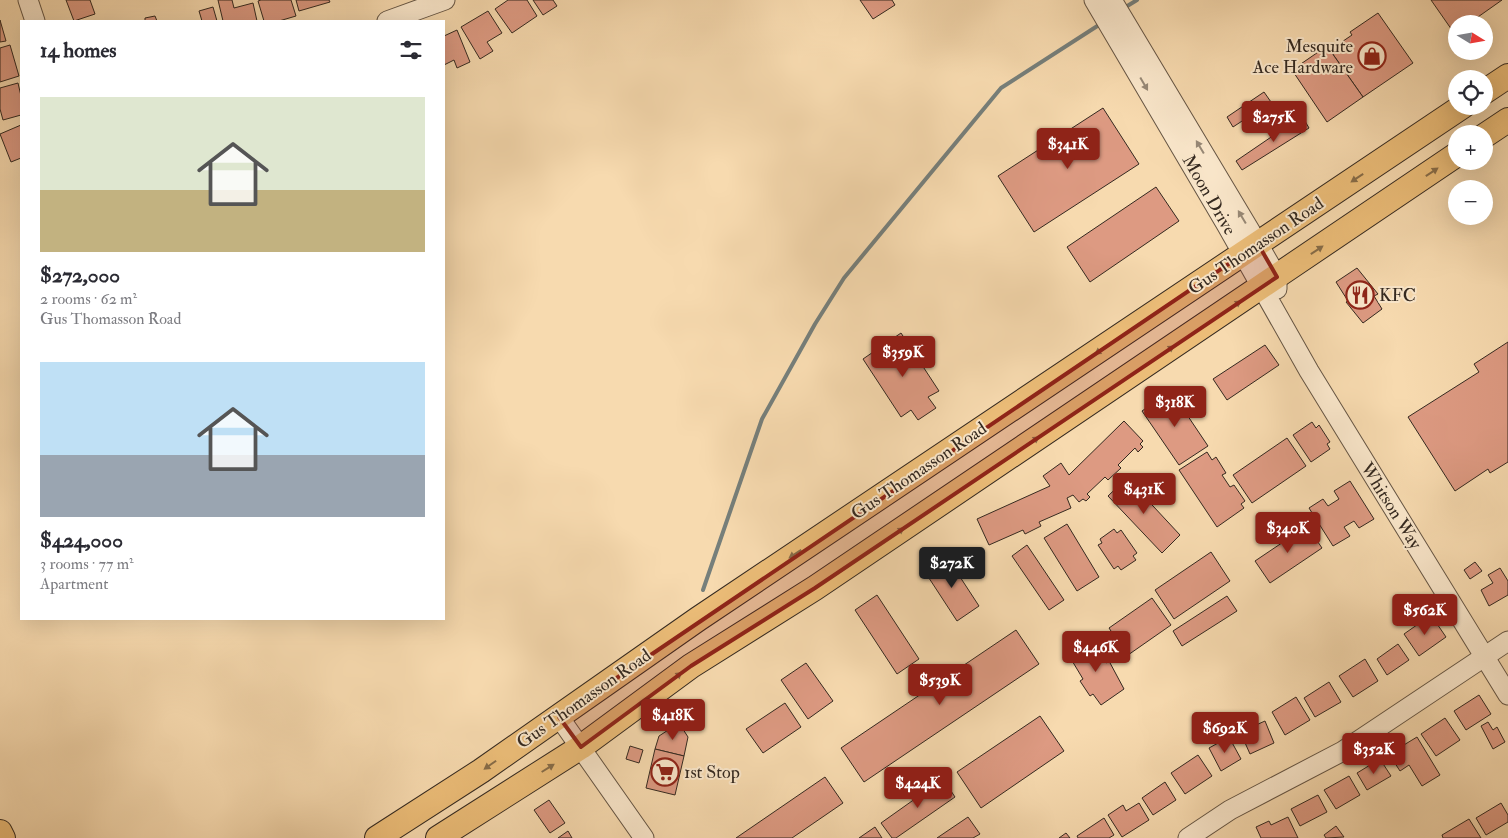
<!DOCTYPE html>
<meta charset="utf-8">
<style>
:root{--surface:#fff;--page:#f2f2f3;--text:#2b2b33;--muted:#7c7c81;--accent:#8f2418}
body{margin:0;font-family:"IM FELL Double Pica",serif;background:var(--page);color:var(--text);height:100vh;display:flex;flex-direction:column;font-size:19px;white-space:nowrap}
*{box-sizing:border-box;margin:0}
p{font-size:16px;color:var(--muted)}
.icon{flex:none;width:28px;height:28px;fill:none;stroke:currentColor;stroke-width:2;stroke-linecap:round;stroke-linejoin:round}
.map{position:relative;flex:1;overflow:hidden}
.details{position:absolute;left:20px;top:20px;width:425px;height:600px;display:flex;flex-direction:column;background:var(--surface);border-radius:0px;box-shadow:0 5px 20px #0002}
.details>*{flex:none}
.needle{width:32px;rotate:101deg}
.fabs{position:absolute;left:1448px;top:15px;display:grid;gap:10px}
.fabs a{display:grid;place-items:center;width:45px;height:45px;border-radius:50%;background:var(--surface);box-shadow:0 5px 20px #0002;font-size:25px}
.price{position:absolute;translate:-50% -42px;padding:0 11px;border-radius:5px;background:var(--accent);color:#fff;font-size:16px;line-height:32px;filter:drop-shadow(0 1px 2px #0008)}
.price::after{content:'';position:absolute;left:50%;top:30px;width:15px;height:11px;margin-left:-8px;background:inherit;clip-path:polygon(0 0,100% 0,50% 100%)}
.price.current{background:#222;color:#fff}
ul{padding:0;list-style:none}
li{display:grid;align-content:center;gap:10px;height:265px;padding:0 20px}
li span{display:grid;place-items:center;height:155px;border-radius:0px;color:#555}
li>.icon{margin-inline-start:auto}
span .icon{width:90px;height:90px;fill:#fffc;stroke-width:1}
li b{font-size:21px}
h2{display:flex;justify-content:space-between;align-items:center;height:60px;padding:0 20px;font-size:21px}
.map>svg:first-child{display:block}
</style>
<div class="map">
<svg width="1508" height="838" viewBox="0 0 1508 838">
<rect width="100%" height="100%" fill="#f7daaf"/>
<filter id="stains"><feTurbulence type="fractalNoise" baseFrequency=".004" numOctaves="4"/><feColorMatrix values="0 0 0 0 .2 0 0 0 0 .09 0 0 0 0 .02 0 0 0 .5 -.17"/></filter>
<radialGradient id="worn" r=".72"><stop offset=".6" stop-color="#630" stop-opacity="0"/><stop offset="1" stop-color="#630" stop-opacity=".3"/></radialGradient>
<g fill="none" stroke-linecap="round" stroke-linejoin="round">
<g stroke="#767f7b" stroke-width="4">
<path d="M1124,8l13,-8"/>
<path d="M703,590l59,-171 53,-95 29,-46 157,-190 101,-65"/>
</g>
</g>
<g fill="#dd9a82" stroke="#342920">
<path d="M66,0h24l5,14 -21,7z"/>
<path d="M218,0h14l2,8 19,-5 4,18h-34z"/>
<path d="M261,0h30l5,16 -17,5h-15l-6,-20z"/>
<path d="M296,0h33l1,2 -31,9z"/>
<path d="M508,0h19l10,16 -25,17 -17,-24z"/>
<path d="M533,0h20l4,6 -14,9z"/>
<path d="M860,0h32l3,5 -22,14z"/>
<path d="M1431,0h71l-34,24h-12l-2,9z"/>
<path d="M213,7l4,14h-15l-3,-10z"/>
<path d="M488,11l14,22 -15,9 6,9 -13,8 -19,-32z"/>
<path d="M1378,13l35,50 -50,34 -33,-47 22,-15 -2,-3z"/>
<path d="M155,16l2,5h-12v-3z"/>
<path d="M0,20l6,21 -6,1z"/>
<path d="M457,30l13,32 -13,6 -3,-8 -10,5v-29z"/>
<path d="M10,45l9,31 -19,6v-34z"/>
<path d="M1327,46l36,51 -36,25 -35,-52z"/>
<path d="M18,83l3,13v19l-18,5 -3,-11v-21z"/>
<path d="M1264,92l7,10 -38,25 -6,-10z"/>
<path d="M1103,108l36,56 -105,68 -36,-56z"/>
<path d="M1302,116l7,12 -67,42 -6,-9z"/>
<path d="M21,125v33l-10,4 -11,-28z"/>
<path d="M1156,187l23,34 -89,61 -23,-35z"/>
<path d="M1357,268l21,26 -4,2 8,13 -19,14 -17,-21 2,-1 -12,-19z"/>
<path d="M901,333l38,58 -11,6 8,11 -18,12 -7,-10 -10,7 -38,-58z"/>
<path d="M1508,342v120l-18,11 -2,-4 -33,22 -47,-74 71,-45 -5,-8z"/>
<path d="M1265,345l14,20 -52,35 -14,-21z"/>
<path d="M1171,391l37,55 -29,19 -37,-54z"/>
<path d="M1124,421l19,20 -3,3 3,3 -5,5 -3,-4 -17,17 3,3 -13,12 -3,-3 -18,17 3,3 -4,4 -3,-2 -4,3 -6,-7 -6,3 4,10 -32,14 2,4 -16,8 -2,-4 -34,15 -12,-26 73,-33 -7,-10 18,-13 8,12z"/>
<path d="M1312,422l4,6 3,-3 11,17 -3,2 3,5 -19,13 -18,-27z"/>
<path d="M1287,438l19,28 -54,37 -19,-28z"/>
<path d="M1207,452l5,8 4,-3 10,16 -4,2 8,12 4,-2 11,16 -4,3 3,4 -27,19 -38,-57z"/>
<path d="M1127,478l53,57 -18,18 -54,-57z"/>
<path d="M1350,481l24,38 -15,9 -5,-7 -10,6 6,9 -17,10 -24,-38 14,-9 5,7 11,-7 -5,-8z"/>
<path d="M1067,524l32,53 -22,14 -33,-53z"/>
<path d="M1307,526l15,22 -52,35 -15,-22z"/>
<path d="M1114,529l3,4 4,-3 16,23 -4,3 3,4 -15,10 -3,-4 -4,3 -16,-24 4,-2 -2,-4z"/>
<path d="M1027,545l37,55 -15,10 -37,-54z"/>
<path d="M1211,552l19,29 -56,38 -19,-29z"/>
<path d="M947,557l32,49 -22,15 -32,-49z"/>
<path d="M1475,562l7,9 -12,8 -6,-9z"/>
<path d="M1500,568l8,13v14l-19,11 -8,-16 12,-7 -5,-8z"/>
<path d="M877,595l42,64 -22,15 -42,-64z"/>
<path d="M1227,596l10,15 -55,35 -9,-15z"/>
<path d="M1152,598l19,27 -53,37 -17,-24 10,-7 -2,-3z"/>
<path d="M1431,615l15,22 -27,19 -15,-22z"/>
<path d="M1016,630l23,34 -175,118 -23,-34z"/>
<path d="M1088,640l9,14 2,-1 7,10 3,-2 15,28 -23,16 -8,-11 -3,2 -10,-15 3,-2 -15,-25z"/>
<path d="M1398,644l11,16 -22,15 -10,-16z"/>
<path d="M1365,659l13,22 -25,16 -14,-21z"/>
<path d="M806,663l27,38 -25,18 -27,-39z"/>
<path d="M1329,682l12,20 -26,15 -11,-19z"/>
<path d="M1479,695l12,19 -25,16 -12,-19z"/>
<path d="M1296,697l14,23 -25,15 -13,-23z"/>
<path d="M785,703l16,24 -38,26 -17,-24z"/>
<path d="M1040,716l24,35 -83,57 -24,-36z"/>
<path d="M1445,718l15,22 -24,16 -15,-22z"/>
<path d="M1254,720l2,5 9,-4 9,22 -24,11 -12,-27z"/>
<path d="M1488,722l5,8 4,-3 8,15 -12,7 -12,-23z"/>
<path d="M679,723l9,14 -4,19 -29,-7 4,-13z"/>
<path d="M1229,737l12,22 -20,12 -12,-23z"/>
<path d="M1417,737l23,38 -18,11 -13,-21 -9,6 -11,-17z"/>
<path d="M630,746l13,4 -4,13 -13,-4z"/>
<path d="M655,749l29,7 -9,39 -29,-7z"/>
<path d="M1198,755l14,21 -27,18 -14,-21z"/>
<path d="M1380,759l11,17 -24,14 -10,-17z"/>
<path d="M1349,776l11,19 -24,14 -12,-19z"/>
<path d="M825,777l18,26 -51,35h-56z"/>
<path d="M943,779l12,18 -59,41h-4l-11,-15z"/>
<path d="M1165,782l11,18 -23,15 -11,-17z"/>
<path d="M1318,795l9,17 -27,14 -9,-17z"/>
<path d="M549,800l16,23 -15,10 -16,-23z"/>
<path d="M1139,803l10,17 -27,17 -14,-22 15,-10 3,6z"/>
<path d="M1501,803l7,12v7l-22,13 -10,-17z"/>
<path d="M968,817l12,17 -7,4h-36z"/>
<path d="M1288,817l10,21h-37l-5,-11 13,-6 2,4z"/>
<path d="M1104,818l10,17 -5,3h-31l-1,-2z"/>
<path d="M1469,819l12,19h-38l-1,-3z"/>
<path d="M1336,826l8,11 -18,1 -2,-3z"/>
<path d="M875,827l7,11h-23z"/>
<path d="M568,831l4,7h-14z"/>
<path d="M1066,833l4,5h-11z"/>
</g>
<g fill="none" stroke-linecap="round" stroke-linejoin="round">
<g stroke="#655544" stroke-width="21">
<g id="minor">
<path d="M28,0l7,21"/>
<path d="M1094,0l133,226 82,145 199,324"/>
<path d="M1112,0l146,244 19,33v12"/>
<path d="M387,21l58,-21"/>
<path d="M559,717l85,121"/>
<path d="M1188,838l42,-28 113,-59 165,-110"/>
</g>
</g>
<g stroke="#342920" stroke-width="26">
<g id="major">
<path d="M1484,92l24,-16"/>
<path d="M1484,136l24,-16"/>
<path d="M0,832l3,6"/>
<path d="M377,838l104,-67 217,-152 765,-513"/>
<path d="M438,838l143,-91 110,-81 124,-78 641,-433"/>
</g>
</g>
<use href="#minor" stroke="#fae7cb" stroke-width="19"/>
<use href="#major" stroke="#ecbd78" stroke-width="24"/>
</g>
<defs><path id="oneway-solid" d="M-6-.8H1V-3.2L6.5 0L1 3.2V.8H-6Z" transform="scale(1.25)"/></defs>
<g fill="#978876">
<use href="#oneway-solid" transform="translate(1144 84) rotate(60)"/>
<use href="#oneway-solid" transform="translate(1200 147) rotate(-121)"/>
<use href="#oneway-solid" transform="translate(1242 217) rotate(-121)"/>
</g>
<g fill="#876c48">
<use href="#oneway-solid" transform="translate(1432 172) rotate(-34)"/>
<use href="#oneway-solid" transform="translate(1357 178) rotate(146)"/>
<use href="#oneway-solid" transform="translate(1317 250) rotate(-34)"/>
<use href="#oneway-solid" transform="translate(1235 305) rotate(-34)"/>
<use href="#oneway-solid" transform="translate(1101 350) rotate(146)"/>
<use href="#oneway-solid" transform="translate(1168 350) rotate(-34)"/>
<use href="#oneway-solid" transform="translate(1033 441) rotate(-34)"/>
<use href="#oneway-solid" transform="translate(898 532) rotate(-34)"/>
<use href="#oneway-solid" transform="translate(795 554) rotate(146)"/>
<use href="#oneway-solid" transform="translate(676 677) rotate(-37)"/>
<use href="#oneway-solid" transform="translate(490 765) rotate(145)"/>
<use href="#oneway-solid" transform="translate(548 768) rotate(-32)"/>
</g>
<path fill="#8f2418" fill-opacity="0.2" stroke="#8f2418" stroke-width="4" stroke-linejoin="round" d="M1258,244l19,33 -462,311 -124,78 -110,81 -22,-30z"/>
<defs>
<g id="shop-ring" transform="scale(1.4375)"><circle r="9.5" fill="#fae7cb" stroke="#8f2418" stroke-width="1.5"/><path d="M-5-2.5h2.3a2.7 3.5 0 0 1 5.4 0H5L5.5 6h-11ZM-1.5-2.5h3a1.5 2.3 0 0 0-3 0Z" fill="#8f2418"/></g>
<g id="restaurant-ring" transform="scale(1.4375)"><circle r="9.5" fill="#fae7cb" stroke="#8f2418" stroke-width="1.5"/><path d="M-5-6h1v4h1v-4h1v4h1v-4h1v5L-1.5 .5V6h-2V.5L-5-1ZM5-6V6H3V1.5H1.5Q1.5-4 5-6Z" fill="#8f2418"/></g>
<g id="supermarket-ring" transform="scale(1.4375)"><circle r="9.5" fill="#fae7cb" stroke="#8f2418" stroke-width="1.5"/><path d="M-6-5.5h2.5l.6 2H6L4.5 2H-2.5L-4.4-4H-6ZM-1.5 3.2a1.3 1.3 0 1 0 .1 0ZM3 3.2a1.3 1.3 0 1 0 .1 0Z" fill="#8f2418"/></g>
</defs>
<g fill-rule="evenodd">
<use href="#shop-ring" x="1372" y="56"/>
<use href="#restaurant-ring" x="1360" y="295"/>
<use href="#supermarket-ring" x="665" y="772"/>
</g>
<g text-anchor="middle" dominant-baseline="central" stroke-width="4" stroke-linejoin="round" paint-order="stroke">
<g font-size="18" fill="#342920" stroke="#fae7cb" text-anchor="start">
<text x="1353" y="46" text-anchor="end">Mesquite<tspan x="1353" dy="21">Ace Hardware</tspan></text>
<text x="1379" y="295">KFC</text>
<text x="684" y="772">1st Stop</text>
</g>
<g font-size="18" fill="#342920" stroke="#fae7cb">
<text transform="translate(1209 195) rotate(60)">Moon Drive</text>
<text transform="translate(1256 246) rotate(-34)">Gus Thomasson Road</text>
<text transform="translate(919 471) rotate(-34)">Gus Thomasson Road</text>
<text transform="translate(1391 506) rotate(58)">Whitson Way</text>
<text transform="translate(584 699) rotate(-35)">Gus Thomasson Road</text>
</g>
</g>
<rect width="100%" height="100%" filter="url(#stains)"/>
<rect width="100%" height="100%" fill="url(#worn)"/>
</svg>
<div class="fabs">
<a><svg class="needle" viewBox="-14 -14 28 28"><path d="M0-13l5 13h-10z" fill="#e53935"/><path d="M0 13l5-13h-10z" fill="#7c7c81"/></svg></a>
<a><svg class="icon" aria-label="locate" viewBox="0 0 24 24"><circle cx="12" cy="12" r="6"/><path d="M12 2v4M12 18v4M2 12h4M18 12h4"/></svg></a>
<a>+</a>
<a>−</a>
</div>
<b class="price" style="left:1274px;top:143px">$275K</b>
<b class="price" style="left:1068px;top:170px">$341K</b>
<b class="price" style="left:903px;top:378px">$359K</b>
<b class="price" style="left:1175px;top:428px">$318K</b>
<b class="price" style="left:1144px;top:515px">$431K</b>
<b class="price" style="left:1288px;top:554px">$340K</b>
<b class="price current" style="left:952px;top:589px">$272K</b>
<b class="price" style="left:1425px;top:636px">$562K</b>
<b class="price" style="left:1096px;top:673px">$446K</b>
<b class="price" style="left:940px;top:706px">$539K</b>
<b class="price" style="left:673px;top:741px">$418K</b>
<b class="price" style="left:1225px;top:754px">$692K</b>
<b class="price" style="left:1374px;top:775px">$352K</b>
<b class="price" style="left:918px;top:809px">$424K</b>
<section class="details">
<h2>14 homes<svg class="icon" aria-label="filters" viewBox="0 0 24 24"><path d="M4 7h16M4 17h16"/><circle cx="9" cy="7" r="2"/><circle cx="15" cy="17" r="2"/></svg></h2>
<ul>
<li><span style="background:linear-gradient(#dfe7d0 60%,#c2b280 0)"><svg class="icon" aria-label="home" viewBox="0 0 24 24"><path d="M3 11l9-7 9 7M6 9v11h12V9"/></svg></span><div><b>$272,000</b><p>2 rooms · 62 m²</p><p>Gus Thomasson Road</p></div></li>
<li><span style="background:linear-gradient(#bfe0f5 60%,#9aa5b1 0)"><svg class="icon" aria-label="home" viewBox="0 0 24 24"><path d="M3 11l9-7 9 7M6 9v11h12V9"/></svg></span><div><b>$424,000</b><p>3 rooms · 77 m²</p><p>Apartment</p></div></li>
</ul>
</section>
</div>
